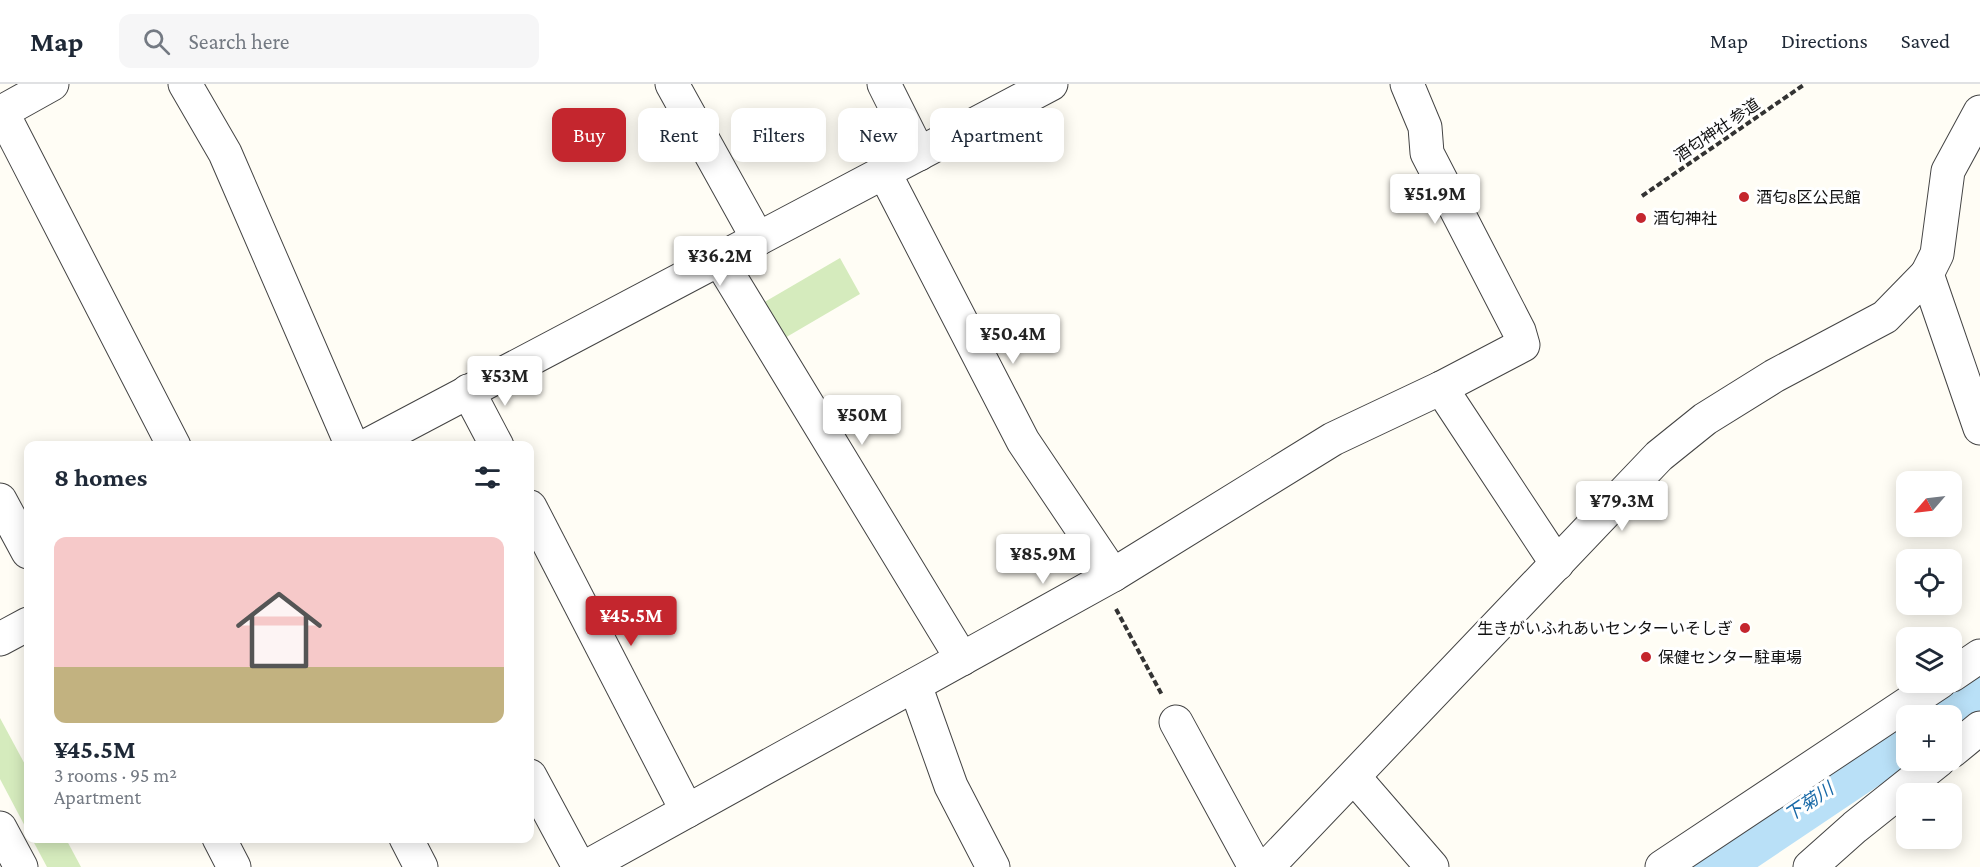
<!DOCTYPE html>
<meta charset="utf-8">
<style>
:root{--surface:#fff;--page:#f6f6f7;--text:#1f2937;--muted:#747a83;--line:#e0e1e3;--accent:#c4262e}
body{margin:0;font-family:"Crimson Pro","Noto Sans JP",serif;background:var(--page);color:var(--text);height:100vh;display:flex;flex-direction:column;font-size:22px;white-space:nowrap}
*{box-sizing:border-box;margin:0}
p{font-size:20px;color:var(--muted)}
.icon{flex:none;width:33px;height:33px;fill:none;stroke:currentColor;stroke-width:2;stroke-linecap:round;stroke-linejoin:round}
.map{position:relative;flex:1;overflow:hidden}
.details{position:absolute;left:24px;top:357px;width:510px;height:402px;display:flex;flex-direction:column;background:var(--surface);border-radius:12px;box-shadow:0 3px 15px #0003}
.details>*{flex:none}
.hud{position:absolute;left:552px;top:24px;width:570px;height:54px;display:flex;gap:12px}
.needle{width:39px;rotate:242deg}
.tools{position:absolute;left:1896px;top:387px;display:grid;gap:12px}
.tools a{display:grid;place-items:center;width:66px;height:66px;border-radius:12px;background:var(--surface);box-shadow:0 3px 15px #0003;font-size:30px}
.price{position:absolute;translate:-50% -51px;padding:0 14px;border-radius:6px;background:#fff;color:#222;font-size:20px;line-height:39px;filter:drop-shadow(0 2px 3px #0008)}
.price::after{content:'';position:absolute;left:50%;top:36px;width:18px;height:14px;margin-left:-9px;background:inherit;clip-path:polygon(0 0,100% 0,50% 100%)}
.price.on{background:var(--accent);color:#fff}
ul{padding:0;list-style:none}
li{display:grid;align-content:center;gap:12px;height:318px;padding:0 30px}
li+li{border-top:2px solid var(--line)}
li span{display:grid;place-items:center;height:186px;border-radius:12px;color:#555}
li>.icon{margin-inline-start:auto}
span .icon{width:108px;height:108px;fill:#fffc;stroke-width:1}
li b{font-size:26px}
h2{display:flex;justify-content:space-between;align-items:center;height:72px;padding:0 30px;font-size:26px}
.pill{padding:0 21px;border-radius:12px;background:var(--surface);box-shadow:0 3px 15px #0003;font-size:21px;line-height:54px}
.pill.on{background:var(--accent);color:#fff}
header{display:flex;align-items:center;gap:36px;box-sizing:border-box;height:84px;padding:0 30px;background:var(--surface);border-bottom:2px solid var(--line)}
header strong{font-size:28px}
nav{display:flex;gap:33px;margin-inline-start:auto;font-size:21px}
.search{width:420px;height:54px;background:var(--page);display:flex;align-items:center;gap:15px;box-sizing:border-box;padding:0 21px;border-radius:12px;color:var(--muted);font-size:22px}
.map>svg:first-child{display:block}
</style>
<header>
<strong>Map</strong>
<div class="search"><svg class="icon" aria-label="search" viewBox="0 0 24 24"><circle cx="10" cy="10" r="6"/><path d="M15 15l6 6"/></svg>Search here</div>
<nav><a>Map</a><a>Directions</a><a>Saved</a></nav>
</header>
<div class="map">
<svg width="1980" height="783" viewBox="0 0 1980 783">
<rect width="100%" height="100%" fill="#fffdf5"/>
<g fill="#d5ebbd">
<path d="M840,174l20,36 -82,48 -22,-35z"/>
<path d="M0,634l28,52v62l-28,-53z"/>
<path d="M32,755h34l15,28h-34z"/>
</g>
<g fill="none" stroke-linecap="round" stroke-linejoin="round">
<g stroke="#b9e0f7" stroke-width="52">
<path d="M1937,632l43,-31"/>
<path d="M1711,783l195,-131"/>
</g>
<g stroke="#444" stroke-width="35">
<g id="minor">
<path d="M185,0l40,69 127,293"/>
<path d="M672,0l86,155"/>
<path d="M884,0l35,70"/>
<path d="M2,28l172,334"/>
<path d="M0,29l52,-29"/>
<path d="M884,88l139,269 90,134"/>
<path d="M719,175l243,400"/>
<path d="M1927,190l10,-20 11,-83 32,-59"/>
<path d="M1441,304l116,176"/>
<path d="M468,307l29,55"/>
<path d="M366,362l685,-362"/>
<path d="M0,416l28,52"/>
<path d="M530,423l157,304"/>
<path d="M0,555l28,-15"/>
<path d="M1952,591l28,-19"/>
<path d="M915,601l36,101 42,81"/>
<path d="M1176,638l79,145"/>
<path d="M1952,667l28,-23"/>
<path d="M530,692l49,91"/>
<path d="M1354,693l78,90"/>
<path d="M0,744l21,39"/>
<path d="M219,754l15,29"/>
<path d="M406,754l15,29"/>
<path d="M586,783l527,-292 220,-136 108,-51 82,-43 -4,-14 -92,-178 -2,-26 -18,-43"/>
<path d="M1267,783l392,-411 46,-37 69,-43 111,-59 42,-43 53,154"/>
<path d="M1662,783l278,-185"/>
<path d="M1810,783l45,-40 84,-67"/>
</g>
</g>
<g stroke="#333" stroke-width="4" stroke-dasharray="6 3" stroke-linecap="butt">
<path d="M1642,112l163,-112"/>
<path d="M1116,525l46,86"/>
</g>
<use href="#minor" stroke="#fff" stroke-width="33"/>
</g>
<g fill="#c4262e" stroke="#fff" stroke-width="2">
<circle cx="1744" cy="113" r="6"/>
<circle cx="1641" cy="134" r="6"/>
<circle cx="1745" cy="544" r="6"/>
<circle cx="1646" cy="573" r="6"/>
</g>
<g text-anchor="middle" dominant-baseline="central" stroke-width="6" stroke-linejoin="round" paint-order="stroke">
<g font-size="16" fill="#111" stroke="#fff">
<text transform="translate(1717 46) rotate(-34)">酒匂神社 参道</text>
</g>
<g font-size="16" fill="#111" stroke="#fff" text-anchor="start">
<text x="1756" y="113">酒匂8区公民館</text>
<text x="1653" y="134">酒匂神社</text>
<text x="1733" y="544" text-anchor="end">生きがいふれあいセンターいそしぎ</text>
<text x="1658" y="573">保健センター駐車場</text>
</g>
<g font-size="18" font-style="italic" fill="#1768a6" stroke="#fff">
<text transform="translate(1809 718) rotate(-34)">下菊川</text>
</g>
</g>
</svg>
<div class="tools">
<a><svg class="needle" viewBox="-14 -14 28 28"><path d="M0-13l5 13h-10z" fill="#e53935"/><path d="M0 13l5-13h-10z" fill="#747a83"/></svg></a>
<a><svg class="icon" aria-label="locate" viewBox="0 0 24 24"><circle cx="12" cy="12" r="6"/><path d="M12 2v4M12 18v4M2 12h4M18 12h4"/></svg></a>
<a><svg class="icon" aria-label="layers" viewBox="0 0 24 24"><path d="M12 4l9 5-9 5-9-5zM3 14l9 5 9-5"/></svg></a>
<a>+</a>
<a>−</a>
</div>
<b class="price" style="left:1435px;top:141px">¥51.9M</b>
<b class="price" style="left:720px;top:203px">¥36.2M</b>
<b class="price" style="left:1013px;top:281px">¥50.4M</b>
<b class="price" style="left:505px;top:323px">¥53M</b>
<b class="price" style="left:862px;top:362px">¥50M</b>
<b class="price" style="left:1622px;top:448px">¥79.3M</b>
<b class="price" style="left:1043px;top:501px">¥85.9M</b>
<b class="price on" style="left:631px;top:563px">¥45.5M</b>
<div class="hud">
<a class="pill on">Buy</a>
<a class="pill">Rent</a>
<a class="pill">Filters</a>
<a class="pill">New</a>
<a class="pill">Apartment</a>
</div>
<section class="details">
<h2>8 homes<svg class="icon" aria-label="filters" viewBox="0 0 24 24"><path d="M4 7h16M4 17h16"/><circle cx="9" cy="7" r="2"/><circle cx="15" cy="17" r="2"/></svg></h2>
<ul>
<li><span style="background:linear-gradient(#f6c9c9 70%,#c2b280 0)"><svg class="icon" aria-label="home" viewBox="0 0 24 24"><path d="M3 11l9-7 9 7M6 9v11h12V9"/></svg></span><div><b>¥45.5M</b><p>3 rooms · 95 m²</p><p>Apartment</p></div></li>
</ul>
</section>
</div>
